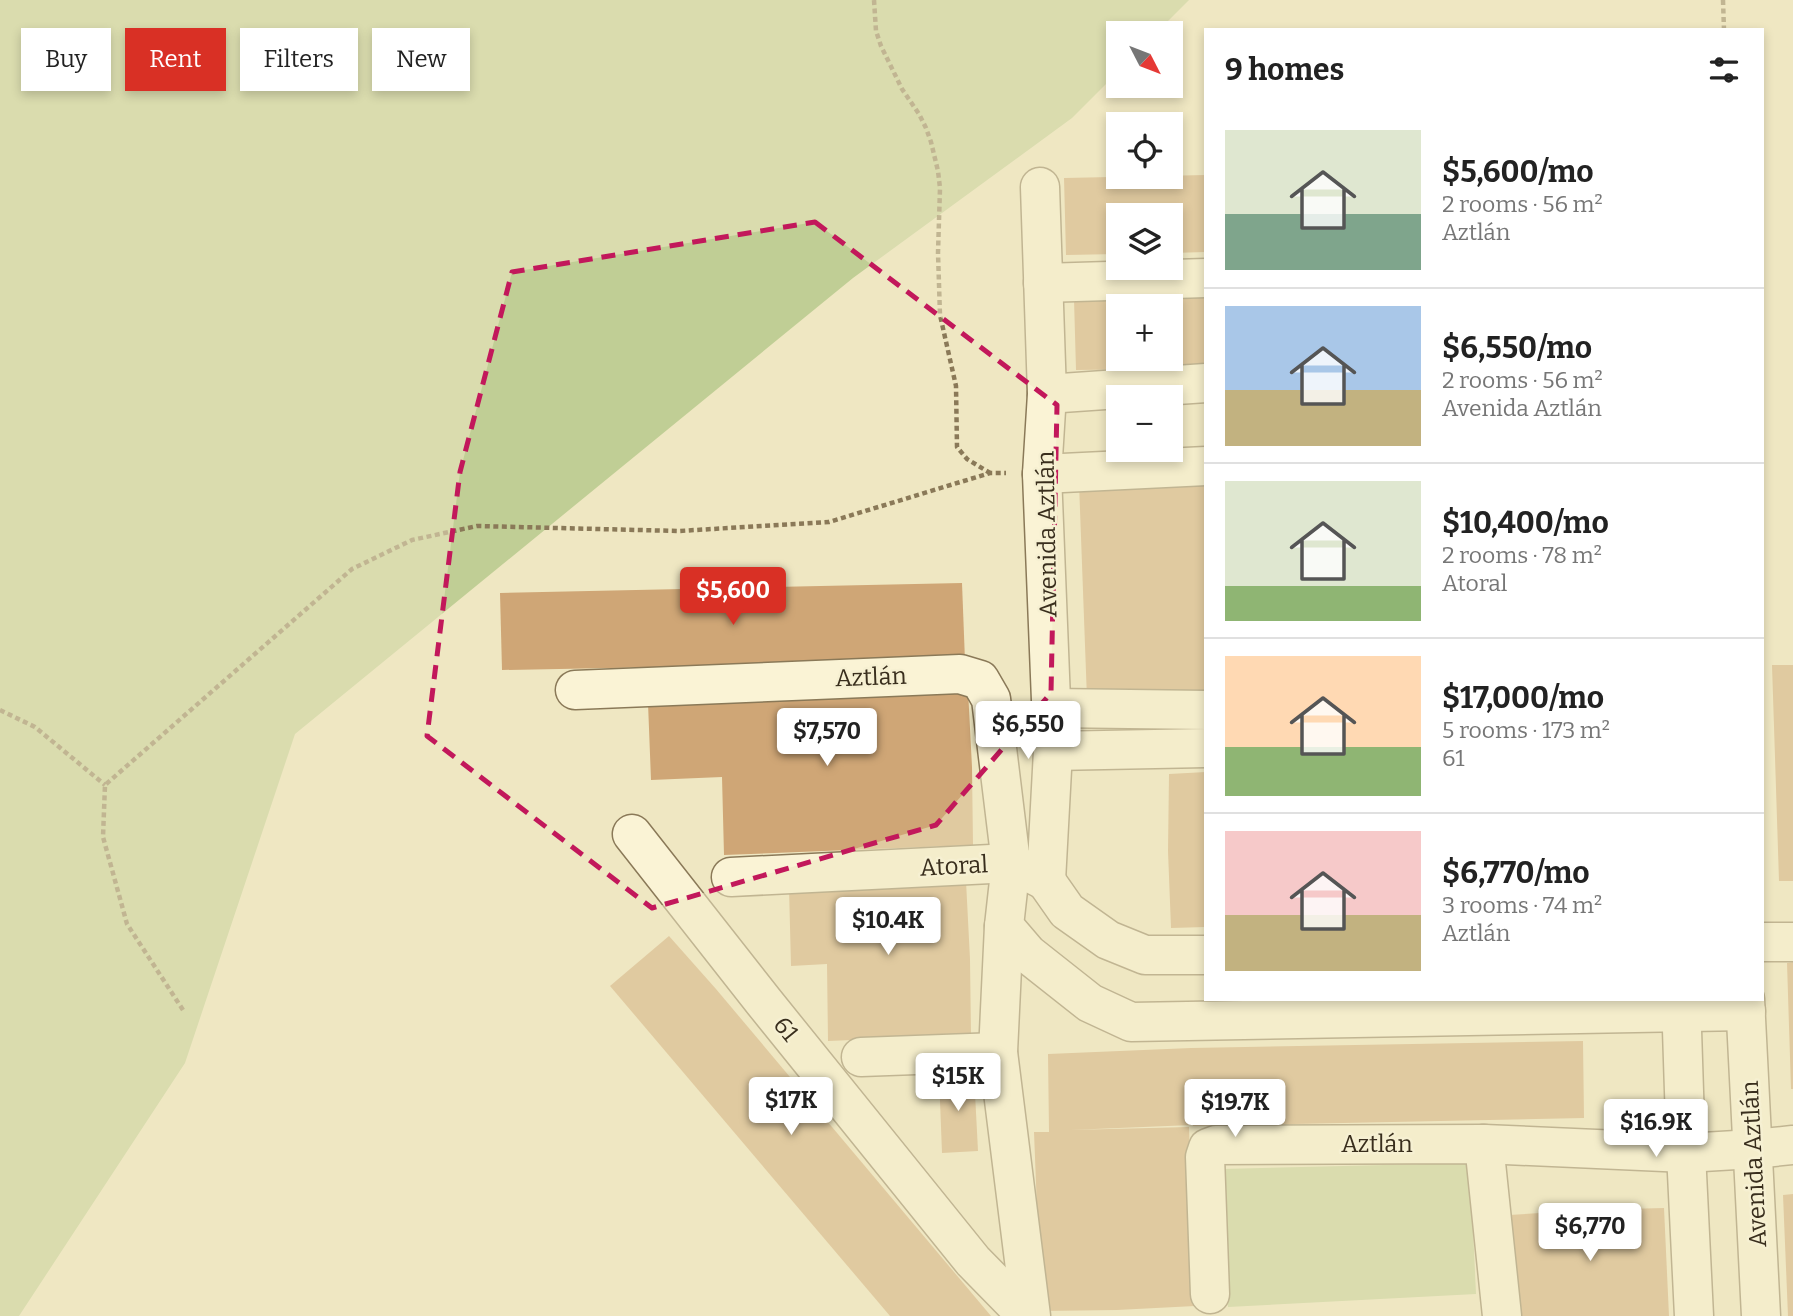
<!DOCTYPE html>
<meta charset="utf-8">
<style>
:root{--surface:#fff;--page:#f2f2f2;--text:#222;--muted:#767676;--line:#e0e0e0;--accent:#d93025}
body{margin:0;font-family:Bitter,serif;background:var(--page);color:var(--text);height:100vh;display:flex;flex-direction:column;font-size:26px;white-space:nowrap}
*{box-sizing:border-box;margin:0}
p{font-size:23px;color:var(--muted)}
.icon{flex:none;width:38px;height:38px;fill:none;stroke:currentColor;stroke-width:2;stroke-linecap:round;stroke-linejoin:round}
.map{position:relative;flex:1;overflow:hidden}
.side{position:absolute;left:1204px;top:28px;width:560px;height:973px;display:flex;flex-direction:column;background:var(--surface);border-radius:0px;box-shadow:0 4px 10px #0003}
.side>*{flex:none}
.guide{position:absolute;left:21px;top:28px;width:665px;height:63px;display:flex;gap:14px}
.needle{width:46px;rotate:132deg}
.buttons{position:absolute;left:1106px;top:21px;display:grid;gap:14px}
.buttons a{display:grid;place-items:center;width:77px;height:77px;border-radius:0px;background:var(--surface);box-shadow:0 4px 10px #0003;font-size:35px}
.price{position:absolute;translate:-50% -60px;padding:0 16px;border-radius:7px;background:#fff;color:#222;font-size:23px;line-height:46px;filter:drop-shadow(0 2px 4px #0008)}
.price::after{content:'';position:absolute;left:50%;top:42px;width:21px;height:16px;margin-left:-10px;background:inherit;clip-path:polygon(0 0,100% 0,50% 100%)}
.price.selected{background:var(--accent);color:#fff}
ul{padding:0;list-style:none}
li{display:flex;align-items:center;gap:21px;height:175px;padding:0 21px}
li+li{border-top:2px solid var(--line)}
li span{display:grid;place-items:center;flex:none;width:196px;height:140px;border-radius:0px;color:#555}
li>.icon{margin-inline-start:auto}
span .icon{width:84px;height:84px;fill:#fffc;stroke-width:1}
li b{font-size:30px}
h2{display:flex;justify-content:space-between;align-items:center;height:84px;padding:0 21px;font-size:30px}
.pill{padding:0 24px;border-radius:0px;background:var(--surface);box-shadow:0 4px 10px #0003;font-size:24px;line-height:63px}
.pill.selected{background:var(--accent);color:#fff}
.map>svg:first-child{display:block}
</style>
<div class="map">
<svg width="1793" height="1316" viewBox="0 0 1793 1316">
<rect width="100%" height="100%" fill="#efe7c2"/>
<g fill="#c0ce95">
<path d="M0,0h1189l-33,33h-38v39l-46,46 -219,160 -558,456 -110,329 -166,253h-19z"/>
<path d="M1470,1163l6,131 -248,13 -6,-138z"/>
</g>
<g fill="#cfa676" fill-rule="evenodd">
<path d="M1206,175v77l-35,1v-38h-53v39l-52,1 -2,-77z"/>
<path d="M1206,295v72l-53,2 -77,1 -2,-71zM1118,306h53v53h-53z"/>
<path d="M1206,480v216l-119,3 -8,-216z"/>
<path d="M962,583l3,78 -463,9 -2,-77z"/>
<path d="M1772,665h21v216h-14z"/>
<path d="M968,690l4,77 1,78 -249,10 -2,-78 -71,3 -3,-77z"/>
<path d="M1206,772v155l-35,1 -3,-77 1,-77z"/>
<path d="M966,881l4,78 1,76 -143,6 -1,-77 -36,2 -2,-78z"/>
<path d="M669,936l47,53 275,327h-101l-280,-330z"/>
<path d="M1793,962v127h-2l-4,-126z"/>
<path d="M1583,1041l1,77 -391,8 -1,-15v14l-122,5 119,-3 6,179 -78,4 -76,1 -7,-179h15l-1,-78 143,-6z"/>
<path d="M974,1074l4,77 -36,2 -3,-78z"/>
<path d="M1793,1194v122h-5l-5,-121z"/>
<path d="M1664,1208l5,108h-155l-5,-101 77,-5z"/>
</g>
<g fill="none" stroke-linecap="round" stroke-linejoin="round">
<g stroke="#8a7958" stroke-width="41">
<g id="minor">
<path d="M1043,283l163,-5"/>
<path d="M1047,394l159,-11"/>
<path d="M1042,474l164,-8"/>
<path d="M575,690l385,-16 20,6 11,19 20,164"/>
<path d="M1053,708l153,2"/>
<path d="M1053,751l153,-3"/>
<path d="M632,834l132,168 209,259 54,55"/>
<path d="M1015,865l31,16 7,-130 -11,-277 5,-80 -7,-207"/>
<path d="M731,877l280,-14"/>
<path d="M1004,926l-6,126 33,264"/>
<path d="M1762,942h31"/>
<path d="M861,1057l137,-5"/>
<path d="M1484,1144l18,172"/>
<path d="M1210,1294l-5,-137 3,-9 8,-3 268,-1 202,9 67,-4 40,-4"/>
</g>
</g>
<g stroke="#8a7958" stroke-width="41">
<g id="tertiary">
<path d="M1011,863l-7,63 24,28 62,49 41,19 615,-11"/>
<path d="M1046,881l21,30 41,29 37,15h61"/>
<path d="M1681,999l5,154 8,163"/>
<path d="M1745,999l16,317"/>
</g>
</g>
<g stroke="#8a7958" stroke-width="4.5" stroke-dasharray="5 3.5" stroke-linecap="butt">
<path d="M874,0l2,31 5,15 21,43 17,25 7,14 5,14 7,29 2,17 -2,65 2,62 16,71 1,61 10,12 23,14"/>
<path d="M1723,0l1,30"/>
<path d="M0,710l35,17 70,58"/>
<path d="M183,1010l-56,-86 -24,-87 2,-52 247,-216 60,-29 65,-14 202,5 150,-9 161,-49h16"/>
</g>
<use href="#minor" stroke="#faf3d5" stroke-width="38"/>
<use href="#tertiary" stroke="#faf3d5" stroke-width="38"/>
</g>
<path d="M0 0H1793V1316H0ZM815,222l242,183 -6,288 -115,132 -284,83 -225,-172 33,-264 52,-200z" fill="#efe7c2" fill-opacity=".55" fill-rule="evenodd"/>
<path fill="none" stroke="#c2185b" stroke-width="5" stroke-dasharray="14 9" stroke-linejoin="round" d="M815,222l242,183 -6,288 -115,132 -284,83 -225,-172 33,-264 52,-200z"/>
<g text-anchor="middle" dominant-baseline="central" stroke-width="5" stroke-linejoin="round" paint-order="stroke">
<g font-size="24" fill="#392e1d" stroke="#f6f0d2">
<text transform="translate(1047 534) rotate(-91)">Avenida Aztlán</text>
<text transform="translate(871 677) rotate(-2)">Aztlán</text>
<text transform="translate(954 866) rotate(-3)">Atoral</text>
<text transform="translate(786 1029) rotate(51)">61</text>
<text x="1377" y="1144">Aztlán</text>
<text transform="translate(1754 1164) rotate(-93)">Avenida Aztlán</text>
</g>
</g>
</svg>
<div class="buttons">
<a><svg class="needle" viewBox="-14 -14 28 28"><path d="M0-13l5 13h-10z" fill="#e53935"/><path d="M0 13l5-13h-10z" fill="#767676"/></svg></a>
<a><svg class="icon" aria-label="locate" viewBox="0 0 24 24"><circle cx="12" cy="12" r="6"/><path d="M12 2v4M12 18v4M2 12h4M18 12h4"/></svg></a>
<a><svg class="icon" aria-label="layers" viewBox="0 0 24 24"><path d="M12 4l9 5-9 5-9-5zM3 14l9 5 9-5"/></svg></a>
<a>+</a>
<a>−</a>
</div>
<b class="price selected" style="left:733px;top:627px">$5,600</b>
<b class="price" style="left:1028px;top:761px">$6,550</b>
<b class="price" style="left:827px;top:768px">$7,570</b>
<b class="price" style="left:888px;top:957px">$10.4K</b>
<b class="price" style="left:958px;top:1113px">$15K</b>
<b class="price" style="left:791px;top:1137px">$17K</b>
<b class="price" style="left:1235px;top:1139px">$19.7K</b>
<b class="price" style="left:1656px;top:1159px">$16.9K</b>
<b class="price" style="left:1590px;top:1263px">$6,770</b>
<div class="guide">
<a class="pill">Buy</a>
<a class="pill selected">Rent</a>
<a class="pill">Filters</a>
<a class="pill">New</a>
</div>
<section class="side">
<h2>9 homes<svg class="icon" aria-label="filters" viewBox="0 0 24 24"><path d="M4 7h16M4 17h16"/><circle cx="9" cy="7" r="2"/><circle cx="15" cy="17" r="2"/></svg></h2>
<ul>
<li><span style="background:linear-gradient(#dfe7d0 60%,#7fa58c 0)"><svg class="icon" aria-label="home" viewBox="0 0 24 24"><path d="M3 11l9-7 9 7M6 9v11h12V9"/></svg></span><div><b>$5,600/mo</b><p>2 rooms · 56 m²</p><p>Aztlán</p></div></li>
<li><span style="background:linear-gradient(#a9c7e8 60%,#c2b280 0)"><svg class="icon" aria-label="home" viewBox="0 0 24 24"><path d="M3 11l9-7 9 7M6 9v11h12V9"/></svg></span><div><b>$6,550/mo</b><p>2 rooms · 56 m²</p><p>Avenida Aztlán</p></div></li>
<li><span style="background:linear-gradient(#dfe7d0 75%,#8fb573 0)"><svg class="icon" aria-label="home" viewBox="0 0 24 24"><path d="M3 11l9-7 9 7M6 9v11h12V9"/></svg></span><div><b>$10,400/mo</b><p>2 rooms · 78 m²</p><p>Atoral</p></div></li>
<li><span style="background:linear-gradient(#ffd9b3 65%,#8fb573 0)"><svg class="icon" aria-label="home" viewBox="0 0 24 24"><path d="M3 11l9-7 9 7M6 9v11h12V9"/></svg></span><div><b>$17,000/mo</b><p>5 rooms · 173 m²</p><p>61</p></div></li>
<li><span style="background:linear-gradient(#f6c9c9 60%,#c2b280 0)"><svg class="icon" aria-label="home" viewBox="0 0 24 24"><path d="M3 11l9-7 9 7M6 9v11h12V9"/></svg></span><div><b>$6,770/mo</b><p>3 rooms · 74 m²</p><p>Aztlán</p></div></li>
</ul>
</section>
</div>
